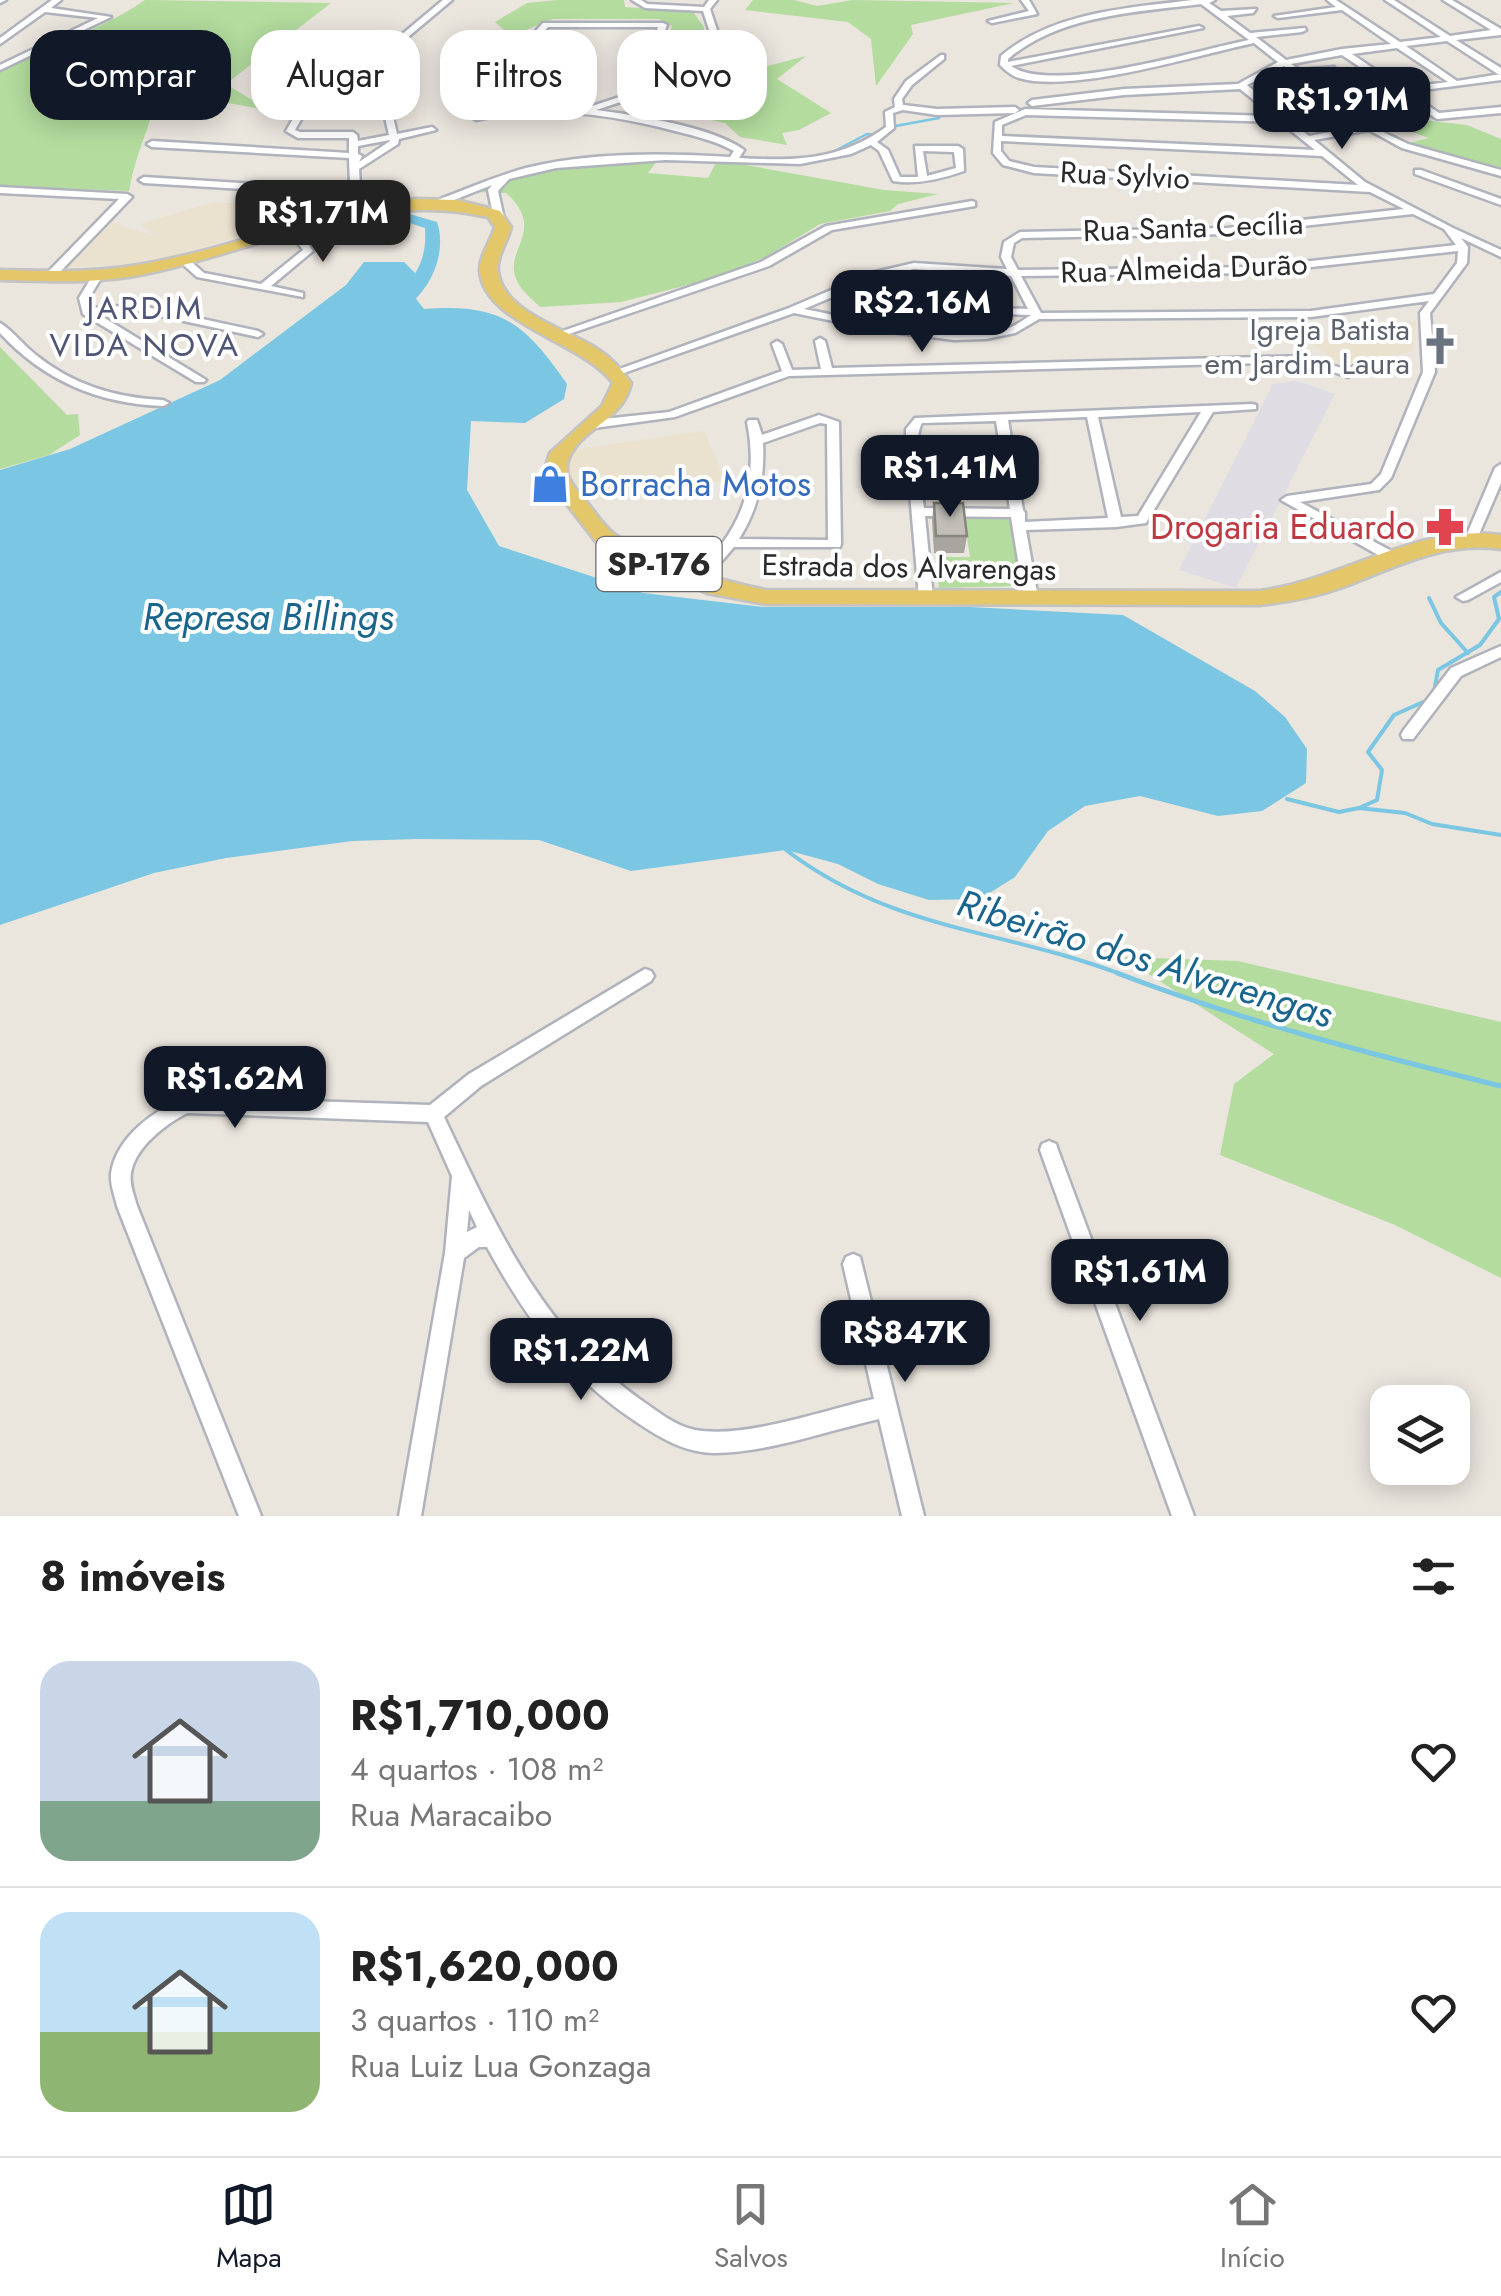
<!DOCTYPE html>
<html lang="pt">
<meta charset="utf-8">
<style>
:root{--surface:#fff;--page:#f6f6f6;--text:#222;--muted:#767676;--line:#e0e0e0;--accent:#111827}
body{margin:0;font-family:Jost,sans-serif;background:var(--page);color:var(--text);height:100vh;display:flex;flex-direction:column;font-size:38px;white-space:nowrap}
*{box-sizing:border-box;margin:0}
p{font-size:32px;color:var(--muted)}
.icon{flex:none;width:55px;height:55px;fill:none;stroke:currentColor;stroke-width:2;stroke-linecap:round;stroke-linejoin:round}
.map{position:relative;height:1516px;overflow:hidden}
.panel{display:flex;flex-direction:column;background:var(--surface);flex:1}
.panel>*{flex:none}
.hud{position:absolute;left:30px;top:30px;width:1000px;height:90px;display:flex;gap:20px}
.tools{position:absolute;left:1370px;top:1385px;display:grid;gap:20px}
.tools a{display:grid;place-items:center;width:100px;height:100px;border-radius:20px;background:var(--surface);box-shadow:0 5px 25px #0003;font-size:50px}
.price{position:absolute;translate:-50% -85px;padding:0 22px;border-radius:20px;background:var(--accent);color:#fff;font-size:32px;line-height:65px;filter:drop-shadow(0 2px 5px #0008)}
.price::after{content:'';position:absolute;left:50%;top:60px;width:30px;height:22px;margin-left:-15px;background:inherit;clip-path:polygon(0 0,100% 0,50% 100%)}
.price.active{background:#222;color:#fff}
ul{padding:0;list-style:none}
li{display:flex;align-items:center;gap:30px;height:250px;padding:0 40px}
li+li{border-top:2px solid var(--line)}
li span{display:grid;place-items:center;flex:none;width:280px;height:200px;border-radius:30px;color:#555}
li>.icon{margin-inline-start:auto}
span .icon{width:120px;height:120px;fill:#fffc;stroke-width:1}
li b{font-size:42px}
h2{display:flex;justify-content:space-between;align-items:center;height:120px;padding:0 40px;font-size:42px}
.tag{padding:0 35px;border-radius:30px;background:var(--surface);box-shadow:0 5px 25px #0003;font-size:35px;line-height:90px}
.tag.active{background:var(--accent);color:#fff}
.menu{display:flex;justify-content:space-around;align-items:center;height:140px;border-top:2px solid var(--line);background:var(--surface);font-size:28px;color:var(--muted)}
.menu a{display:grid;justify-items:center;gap:5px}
.menu .active{color:var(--accent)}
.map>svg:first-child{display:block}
</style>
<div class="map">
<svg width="1501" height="1516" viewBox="0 0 1501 1516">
<rect width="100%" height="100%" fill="#eae5dd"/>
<path fill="#dfdde3" d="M1297,381l38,13 -99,194 -57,-18 94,-186z"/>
<g fill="#eae1ce">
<path d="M214,202l94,6 -5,10 -148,43 -17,-4 13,7 -82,3 43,-44 37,11 -3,4 6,-4 -12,-10z"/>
<path d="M1416,321l-3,30 -71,15 -33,-24z"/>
<path d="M704,431l21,49 -137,21 -20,-29 4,-22z"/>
</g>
<g fill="#b3dc9e">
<path d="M145,0l186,3 -105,81 44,27 -57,-11 -59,9c-9,27 -20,52 -25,82l-129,-5v-116c49,-26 101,-39 145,-70z"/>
<path d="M557,0h67l1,7 68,5 11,15 -2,22 -38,3 8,-26 -13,-7h-106l-42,17 -16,-14 32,-19z"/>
<path d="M753,0h41l23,6 36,-6 161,3 -103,22 2,9 -37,52 -5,-47 -23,-17 -103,-12z"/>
<path d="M806,56l-29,23 54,34 -32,17 -17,3 5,12 -47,-8 -15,-14 -40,-9 -22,-43 78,2z"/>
<path d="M1422,120l45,5 34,14v32l-95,-27 22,-6 -22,-9z"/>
<path d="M657,161l-9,12 60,5 9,-17 12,1 155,28 54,4 -40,10 -8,7 -70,13 -54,33 -55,22 -90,23 -81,5c-7,-7 -18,-16 -22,-24 -18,-33 31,-51 -12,-90l-31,-1c60,-28 118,-26 182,-31z"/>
<path d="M0,347l67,68 11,-1 2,21 -31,20 -49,14z"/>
<path d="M964,517l47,2 14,60 -4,7 -82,2 -4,-31h35z"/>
<path d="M1122,957l116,4 263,61v256l-106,-53 -175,-70 14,-71 40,-30z"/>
</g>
<path fill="#7ac6e3" d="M364,262h40l11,11 -2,22 11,14c76,-6 100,13 143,75l-3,15 -39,24 -54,-2 -4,69 32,56 144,47 120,14h207l153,8 132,76 30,26 22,32 -1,34 -44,28 -44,5 -78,-20 -55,10 -37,25 -33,46 -35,22 -51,1 -51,-16 -40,-20 -52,-14 -155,21 -92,-31 -122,-1 -65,2 -126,17 -72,15 -154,52v-455l70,-21 150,-69 126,-95z"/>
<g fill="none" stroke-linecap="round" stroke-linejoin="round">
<g stroke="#7ac6e3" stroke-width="2.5">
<path d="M890,127l49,-9"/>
<path d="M829,154l38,-20 11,1"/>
<path d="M783,159l17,-1"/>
</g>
<g stroke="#7ac6e3" stroke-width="4">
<path d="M1429,598l12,25 27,30"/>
<path d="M1434,692l4,-22 42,-25 19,-26 -5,-22 7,-5"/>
<path d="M1287,799l52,13 20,-4 46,5 27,11 69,11"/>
<path d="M1359,808l18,-8 5,-30 -14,-18 26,-37 36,-16"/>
<path d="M786,850c108,82 218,79 337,125"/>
</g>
<path stroke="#7ac6e3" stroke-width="5" d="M1117,973c125,48 253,81 384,113"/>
<path fill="#7ac6e3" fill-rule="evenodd" d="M396,210l41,12c12,35 -12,81 -47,94l-8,-5c26,-26 46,-43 43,-83l-34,-11v-6z"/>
<g stroke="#b0b3bc" stroke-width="5">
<g id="street">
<path d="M0,0h6l-6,3z"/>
<path d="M52,0h9l-10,8 60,9 -111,53v-5l98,-47 -53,-6 -45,32v-6z"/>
<path d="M443,0h9l-44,37 -21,54 10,43 35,-7 4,3 -37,9 -1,5 -39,25 1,16 15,25 -2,2h-6l-10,-16 -213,-13 -5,-3 5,-3 209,13 -3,-5 -1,-27 -197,-11 -5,-3 5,-3 197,12v-15h-51l-12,-7 42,-73 -60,4 -2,14h19l4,3c-7,4 -24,4 -31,0l3,-21 70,-5 11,-15 4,2 -51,90 5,2h53l4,3 1,6 31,-6 -10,-44 21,-55zM390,140v1l-31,21 3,-6 -4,-2v-8z"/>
<path d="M632,0h9l6,4 57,3 5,-7h8l-7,9 11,33 -3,11 -4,2 -59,2 -4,35 -55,18c39,5 117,17 148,40l-5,8c55,3 100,3 147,-31l-1,-15 10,-5 -1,-8 12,-18 35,-26h3v4l-32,26 -10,14 1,6 34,4 78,-2 4,3 -4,3 -78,2 -34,-5 -10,3 1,15 -17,14 11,8 12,27h18l-3,-31h43l5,3 1,22c-23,8 -47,14 -71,10l-14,-30 -8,-6 -20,9 -51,10 -135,-4 -109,8 -47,11 -11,12 6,28 -5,3 -5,-3 -6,-29 4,-5 -56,22h-6v-4c32,-12 63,-26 96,-35 65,-16 137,-15 204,-11l4,-6c-18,-10 -39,-15 -59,-20 -65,-17 -133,-27 -199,-11l-4,-3 31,-9 19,-1c-24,-37 -5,-56 21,-84h120l4,2 -10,27 54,-1 2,-9 -10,-31 -58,-3zM548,27h110l-11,31 -3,31 -61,20 -52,-3c-23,-35 -7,-52 17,-79zM923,151l31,1 2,16 -29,8z"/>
<path d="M1021,0h8l8,14 -45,9 -4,-2 41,-10z"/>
<path d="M1193,0h22l-6,3 12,8 35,-2 -3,4 -26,3 23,17 55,-5 1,2 -4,2 -46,5 30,23 56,-11 49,-5 -49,-34 -64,8 -4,-2 62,-9 -9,-7h9l64,42 41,-5 -56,-37h9l56,36 41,-6 -48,-30h9l49,29v6l-45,5 45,28v12l-93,12 31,21 62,-6v6l-64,6 -38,-25 -57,7 41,31 25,12 93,26v6l-99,-28 -33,-18 -55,10 51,42 88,46 48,22v7l-40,-19 7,9 -1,16 -37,50 5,59 -44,106 -12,12 -79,12 97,52 2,3 -2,3h-10l-106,-60 6,-4 84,-12 10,-10 42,-102 -3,-59 9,-12 -118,16 -272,2 -24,14 -29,6 -32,1 -71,-9 -89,-18 -173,61 -4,1 -6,-3 178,-64 82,-35 43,-10 93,6 -6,-12 3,-15 16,-10 207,-4 177,-19 -34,-17 -336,-19 -31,-8 -10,-12 2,-31 30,-13 249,7 -34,-27 -116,6 -92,11 -4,-3 4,-3 92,-11 114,-5 40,-22 -24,-19c-57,12 -181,51 -235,35 -7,-2 -14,-8 -19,-13l1,-9c51,-44 127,-48 192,-56zM1201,4l48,36c-52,10 -196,55 -238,26l192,-38 -4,-2 -191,36v-3c51,-44 129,-47 193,-55zM1447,41l51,33h3l-44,7 -51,-35zM1397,48l51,34 -46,6 -50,-34zM1342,55l50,34 -56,8 -30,-23 28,-3v-4l-34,3 -9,-6zM1284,66l79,60 -54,10 -62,-51zM1026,115l254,7 35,28 -313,-14v-11zM1001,141l321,15 36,29 -324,-18 -25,-6 -8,-10zM1413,214l31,15 12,16 -199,22 -239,3 -7,-13 3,-14 8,-5 205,-4zM1458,251l-1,12 -23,31 -123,17 -270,2 -20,-37 236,-3zM914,269l97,7 17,33 -62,-2 -60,-20 -21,-11zM875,279l23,12 67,22 66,2c-6,4 -13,9 -20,12 -53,22 -151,-8 -207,-18z"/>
<path d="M1415,170h6l80,29v6l-86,-31z"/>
<path d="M0,187l127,7 5,3 -77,80 -4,1 -5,-3 1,-2 72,-74 -119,-6z"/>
<path d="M972,201l3,1v4l-143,24 -63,36 -206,70 -9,-2 207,-72 65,-36z"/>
<path d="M289,226h6l18,25 -42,35 32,7v4l-106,-20 -19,-17 9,-2 17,15 57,11 42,-34 -16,-22z"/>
<path d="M98,272l5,3 -14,23 3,10 45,-3 121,26 5,3 -5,3 -121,-26 -39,3 108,66 -2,2h-8l-113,-68 -4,-16 15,-25z"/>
<path d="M0,323c13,8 23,22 36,32 37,30 80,43 127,45l6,3 -6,3c-64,-2 -120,-26 -163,-73z"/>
<path d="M820,338l5,3 7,27 473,-12 42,14 12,-7 6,3 -17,11 -44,-15 -515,14 -114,41 -81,11 -6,-4 6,-4 75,-8 113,-41 -10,-27 5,-3 5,3 10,26 29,-1 -6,-28z"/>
<path d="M1252,404l4,1v4l-43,3 -67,111 -30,4 -90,3 12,68 -2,3h-10l-2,-3 -13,-81 -86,-1 8,82 -7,4 -7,-4 -13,-151v-18l9,-11zM1201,412l-63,104 -17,1 -23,-100zM1087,417l21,101 -83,4v-9l-2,-3 -15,-90zM996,421l14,88 -86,-1c-2,-21 -12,-68 -2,-85z"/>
<path d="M819,415l20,7 2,122 -1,3h-106l-32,37h-10l-2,-3 2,-3c47,-45 68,-91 55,-156l2,-2h8l5,15zM820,423l7,1 1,116 -89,-1c19,-30 26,-61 24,-96z"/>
<path d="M1501,464v19l-24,56 -1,3h-10l-1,-3 30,-71z"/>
<path d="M1501,572v10l-33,18 -5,1 -7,-4z"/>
<path d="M1501,646v11l-40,19 -48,63h-10l-2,-4 2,-4 48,-63z"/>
<path d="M645,969l6,2 3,5 -3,5 -170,105 -37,31c51,107 96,212 197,283 16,11 34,26 54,30 50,9 129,-20 179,-31l-31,-135 3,-7 7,-3 7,3 64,259h-22l-23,-97c-53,12 -108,33 -164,34 -29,0 -53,-14 -77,-30 -70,-46 -111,-103 -151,-176h-8l-15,11 -43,258h-22l46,-263 7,-77 -24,-54 -241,-9c-21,11 -52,34 -56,60 -2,11 3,22 6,33l124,310h-22l-122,-310c-2,-10 -7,-21 -6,-32 5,-37 44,-65 76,-77l243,8 39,-31zM469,1210l8,17 -10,5z"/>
<path d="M1049,1141l7,3 2,6 136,366h-22l-132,-366 2,-6z"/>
</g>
</g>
<g stroke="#c3c3c3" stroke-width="5">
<path id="primary" d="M416,199l41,1 43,11 11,16c-3,14 -15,30 -13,44 4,42 72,59 101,79 14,9 23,20 32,33 -8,38 -48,43 -62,75 -8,17 6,29 15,41 9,10 19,27 30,35 36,25 109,48 152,56l493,1c82,-10 158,-68 242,-56v14c-58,-8 -105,18 -158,38 -27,10 -55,15 -84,18l-493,-1 -59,-11 -110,-50 -45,-58 -6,-19 4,-13 52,-47 11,-23c-30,-41 -129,-59 -133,-112 -1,-14 11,-30 15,-44l-7,-10c-118,-28 -229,34 -343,57 -47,10 -97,7 -145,6v-10c46,1 93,3 138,-5 95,-16 179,-55 278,-66z"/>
</g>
<use href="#street" fill="#fff" fill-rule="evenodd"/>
<use href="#primary" fill="#e3c769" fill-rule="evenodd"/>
</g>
<path fill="#a8a49e" d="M934,503l33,33 -3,17h-30l-2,-33z"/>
<path fill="#c3bfb8" stroke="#888681" stroke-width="2.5" d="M934,503h29l4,33h-31z"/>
<defs>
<g id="church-bare" transform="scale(3)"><path d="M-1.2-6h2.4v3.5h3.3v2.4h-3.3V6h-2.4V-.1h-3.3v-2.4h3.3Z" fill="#6b7280" stroke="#fff" stroke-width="2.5" paint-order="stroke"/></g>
<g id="shop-bare" transform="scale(3)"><path d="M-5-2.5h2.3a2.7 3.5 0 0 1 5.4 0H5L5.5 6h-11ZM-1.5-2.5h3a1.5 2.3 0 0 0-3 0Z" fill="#3f7fe0" stroke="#fff" stroke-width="2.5" paint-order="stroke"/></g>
<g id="pharmacy-bare" transform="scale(3)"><path d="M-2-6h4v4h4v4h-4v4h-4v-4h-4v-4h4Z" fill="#e0444e" stroke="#fff" stroke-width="2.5" paint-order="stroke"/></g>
</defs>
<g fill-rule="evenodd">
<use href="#church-bare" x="1440" y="346"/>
<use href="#shop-bare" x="550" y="484"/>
<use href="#pharmacy-bare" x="1445" y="527"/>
</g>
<g text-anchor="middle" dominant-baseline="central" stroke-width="8" stroke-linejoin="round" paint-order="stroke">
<g font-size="30" fill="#2a2a2a" stroke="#fff">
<text transform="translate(1125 175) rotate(3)">Rua Sylvio</text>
<text transform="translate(1193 227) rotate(-2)">Rua Santa Cecília</text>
<text transform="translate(1184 268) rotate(-2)">Rua Almeida Durão</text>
<text transform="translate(909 567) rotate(1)">Estrada dos Alvarengas</text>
</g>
<g font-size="30" fill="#5b616d" stroke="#fff" text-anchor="end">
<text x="1410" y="329">Igreja Batista<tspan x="1410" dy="34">em Jardim Laura</tspan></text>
</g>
<g font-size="32" letter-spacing="2.5" fill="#4e5576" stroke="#fff">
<text x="145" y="308">JARDIM<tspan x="145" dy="37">VIDA NOVA</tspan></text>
</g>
<rect fill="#fff" stroke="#6a6a6a" stroke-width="2.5" x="596.5" y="537" width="125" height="54" rx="8"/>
<g font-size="32" font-weight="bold" fill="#2a2a2a">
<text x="659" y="564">SP-176</text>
</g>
<g font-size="35" fill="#366cbe" stroke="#fff" text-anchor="start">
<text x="580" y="484">Borracha Motos</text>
</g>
<g font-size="35" fill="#be3a42" stroke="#fff" text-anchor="end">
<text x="1415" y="527">Drogaria Eduardo</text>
</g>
<g font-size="38" font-style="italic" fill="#1a658d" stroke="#fff">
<text x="268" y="616">Represa Billings</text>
<text transform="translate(1145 958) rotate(17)">Ribeirão dos Alvarengas</text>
</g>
</g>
</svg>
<div class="tools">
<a><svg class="icon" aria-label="layers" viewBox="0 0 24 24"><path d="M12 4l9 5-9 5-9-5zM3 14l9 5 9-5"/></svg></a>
</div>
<b class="price" style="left:1342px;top:152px">R$1.91M</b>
<b class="price active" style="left:323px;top:265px">R$1.71M</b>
<b class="price" style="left:922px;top:355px">R$2.16M</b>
<b class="price" style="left:950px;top:520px">R$1.41M</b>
<b class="price" style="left:235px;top:1131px">R$1.62M</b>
<b class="price" style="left:1140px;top:1324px">R$1.61M</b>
<b class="price" style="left:905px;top:1385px">R$847K</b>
<b class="price" style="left:581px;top:1403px">R$1.22M</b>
<div class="hud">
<a class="tag active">Comprar</a>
<a class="tag">Alugar</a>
<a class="tag">Filtros</a>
<a class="tag">Novo</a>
</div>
</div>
<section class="panel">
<h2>8 imóveis<svg class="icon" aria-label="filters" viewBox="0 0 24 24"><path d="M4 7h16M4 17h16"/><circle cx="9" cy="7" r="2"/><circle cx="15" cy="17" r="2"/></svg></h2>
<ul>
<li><span style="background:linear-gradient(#c9d6e8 70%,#7fa58c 0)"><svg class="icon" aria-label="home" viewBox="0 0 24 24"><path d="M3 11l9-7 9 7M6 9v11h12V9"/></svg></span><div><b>R$1,710,000</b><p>4 quartos · 108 m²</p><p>Rua Maracaibo</p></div><svg class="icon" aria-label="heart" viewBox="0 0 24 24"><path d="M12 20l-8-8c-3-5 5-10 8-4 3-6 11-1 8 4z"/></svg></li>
<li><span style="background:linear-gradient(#bfe0f5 60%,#8fb573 0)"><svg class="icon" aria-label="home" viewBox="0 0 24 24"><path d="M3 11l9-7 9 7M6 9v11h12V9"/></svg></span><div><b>R$1,620,000</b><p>3 quartos · 110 m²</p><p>Rua Luiz Lua Gonzaga</p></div><svg class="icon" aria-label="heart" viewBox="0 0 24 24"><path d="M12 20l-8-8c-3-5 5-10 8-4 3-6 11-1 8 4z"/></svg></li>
</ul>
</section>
<nav class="menu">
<a class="active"><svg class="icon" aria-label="map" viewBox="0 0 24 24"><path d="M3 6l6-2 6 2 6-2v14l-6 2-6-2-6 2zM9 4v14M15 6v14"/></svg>Mapa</a>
<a><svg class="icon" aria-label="saved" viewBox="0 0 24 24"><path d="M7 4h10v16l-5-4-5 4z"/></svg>Salvos</a>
<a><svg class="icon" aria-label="home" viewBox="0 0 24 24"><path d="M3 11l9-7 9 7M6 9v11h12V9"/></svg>Início</a>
</nav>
